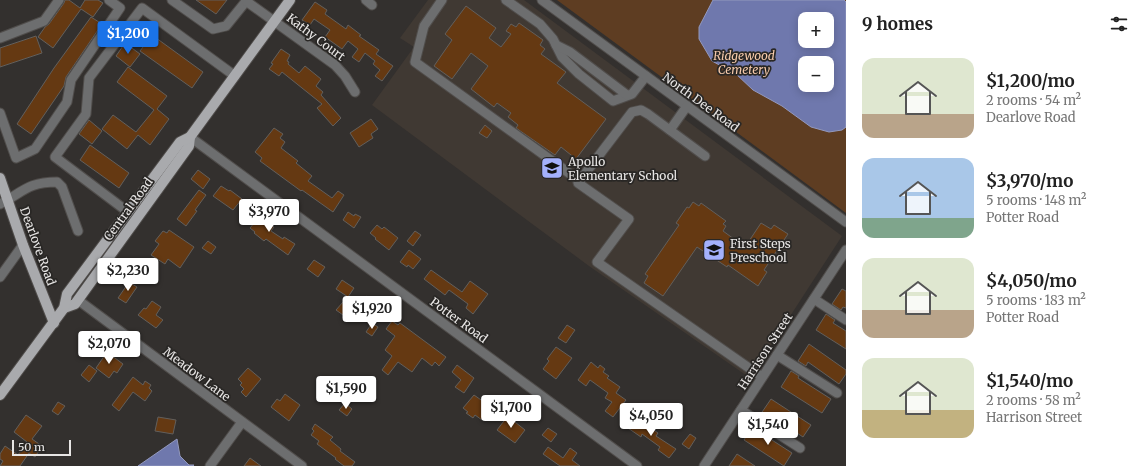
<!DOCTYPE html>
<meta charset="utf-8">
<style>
:root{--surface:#fff;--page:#f2f2f2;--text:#222;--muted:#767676;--accent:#1a73e8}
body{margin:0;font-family:Merriweather,serif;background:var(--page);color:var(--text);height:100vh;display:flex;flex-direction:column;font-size:15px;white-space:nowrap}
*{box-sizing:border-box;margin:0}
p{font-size:13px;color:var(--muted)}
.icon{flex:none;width:22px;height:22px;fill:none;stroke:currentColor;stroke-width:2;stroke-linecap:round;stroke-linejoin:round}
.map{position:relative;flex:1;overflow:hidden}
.side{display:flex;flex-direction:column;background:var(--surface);width:300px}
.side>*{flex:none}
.tools{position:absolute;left:798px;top:12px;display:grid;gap:8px}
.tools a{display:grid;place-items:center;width:36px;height:36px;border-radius:8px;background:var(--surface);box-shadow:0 2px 10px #0003;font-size:20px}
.scale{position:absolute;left:12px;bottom:10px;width:59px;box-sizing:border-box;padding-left:4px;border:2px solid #e8e6e5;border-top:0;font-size:11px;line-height:14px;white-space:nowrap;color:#e8e6e5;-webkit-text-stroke:3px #292725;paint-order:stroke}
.price{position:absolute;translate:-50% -34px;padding:0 9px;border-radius:4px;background:#fff;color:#222;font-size:13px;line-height:26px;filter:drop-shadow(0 1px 2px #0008)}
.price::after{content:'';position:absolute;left:50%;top:24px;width:12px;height:9px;margin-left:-6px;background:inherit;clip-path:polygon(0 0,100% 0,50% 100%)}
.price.selected{background:var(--accent);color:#fff}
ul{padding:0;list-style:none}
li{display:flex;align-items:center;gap:12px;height:100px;padding:0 16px}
li span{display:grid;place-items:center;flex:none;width:112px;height:80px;border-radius:12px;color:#555}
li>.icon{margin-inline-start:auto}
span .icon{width:48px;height:48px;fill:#fffc;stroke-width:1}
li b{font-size:17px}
h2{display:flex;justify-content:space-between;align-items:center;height:48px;padding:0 16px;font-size:17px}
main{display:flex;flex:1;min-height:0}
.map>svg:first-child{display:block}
</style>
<main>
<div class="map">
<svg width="846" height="466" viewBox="0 0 846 466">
<rect width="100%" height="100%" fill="#33302e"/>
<path fill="#403933" d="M428,0h96l318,236 -92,142 -161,-112 -217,-161 42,-58 -14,-9z"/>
<path fill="#5e3d22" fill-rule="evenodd" d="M557,0h289v213zM805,19h22v22h-22zM805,63h22v22h-22z"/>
<g fill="#6f78ad" stroke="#9399be" fill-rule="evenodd">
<path d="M713,0h131l2,2v125l-4,3 -13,2 -18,-5 -29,-21 -29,-16 -17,-16 -24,-13 -13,-22v-12zM805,19h22v22h-22zM805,63h22v22h-22z"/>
<path d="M177,439l3,17 9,9h5l-1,1h-55z"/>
</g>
<g fill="#653912" stroke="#625f5c">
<path d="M65,0h4l11,8 5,-8h13l5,3 -10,14 -12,-8 -28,39 -15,-11 7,-10 4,-3 15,-21z"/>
<path d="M196,0h31l-11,14z"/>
<path d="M315,2l12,8 -2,4 21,15 2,-4 13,10 -2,1 20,14 -3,4 17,12 -11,15 -7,-5 5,-6 -7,-6 2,-3 -10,-8 -6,9 -7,-5 6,-8 -10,-8 -6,8 -17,-12 5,-7 -16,-11 -4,6 -8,-5z"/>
<path d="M466,6l30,22 -7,10 12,9 10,-13 -5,-3 5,-7 5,3 3,-4 24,17 -3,5 5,4 -4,5 25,18 -9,11 49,36 -30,40 -15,-12 -6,8 -39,-27 2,-3 -10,-8 3,-4 -14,-10 -3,4 -23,-18 17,-23 -17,-13 -19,26 -18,-13 18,-26 -7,-6z"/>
<path d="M91,17l11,7 -36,53 -2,9 -33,48 -14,-10 37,-56z"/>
<path d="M152,35l51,37 -11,16 -52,-37z"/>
<path d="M36,36l6,17 -42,14v-19z"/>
<path d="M125,43l15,11 -10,13 -14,-11z"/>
<path d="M281,49l9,6 -3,6 2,1 -1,2 11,9 6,-7 16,13 -5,7 7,6 -2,3 20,23 -8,8 -16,-18 5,-4 -40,-32 -3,4 -10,-7 4,-5 -2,-1z"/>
<path d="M128,67l39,29 -10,13 12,10 -19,26 -12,-10 -11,14 -25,-20 11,-14 23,17 18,-22 -37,-28z"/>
<path d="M371,119l7,10 -7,5 2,4 -14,9 -9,-14z"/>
<path d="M89,120l13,11 -10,13 -13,-10z"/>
<path d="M485,125l7,6 -5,7 -8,-5z"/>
<path d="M274,128l9,6 -3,4 5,4 -4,6 17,13 -2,2 16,13 -4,5 24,17 6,-7 6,4 -11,17 -31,-22 -1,1 -41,-30 2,-3 -7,-6z"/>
<path d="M90,145l39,28 -10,15 -39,-28z"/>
<path d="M198,170l12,9 -7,10 -12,-10z"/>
<path d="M221,186l8,5 1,-1 12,9 -9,11 -20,-14z"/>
<path d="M199,190l7,5 -11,15 2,1 -11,15 -9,-7z"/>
<path d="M693,202l6,4 2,-3 25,18 -3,3 3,2 -3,5 22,16 16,-24 10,6 3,-4 14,9 -24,36 3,2 -9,14 -30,-21 -1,2 -30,-20 -34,49 -19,-13 4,-7 -3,-2 34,-49 -3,-2 11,-16 2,1z"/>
<path d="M256,209l8,5 -3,4 13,9 -3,4 12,8 1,-2 11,7 -7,11 -22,-16 -2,2 -10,-8 1,-1 -5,-4 4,-5 -5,-4z"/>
<path d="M348,212l6,4 1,-2 6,3 -7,11 -11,-8z"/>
<path d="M377,225l5,4 2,-2 14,11 -9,12 -14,-11 1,-1 -6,-5z"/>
<path d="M169,230l25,17 -14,21 -12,-9 -3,5 -14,-9 8,-11 -4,-3 8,-10 4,2z"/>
<path d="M415,231l6,4 -8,11 -6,-5z"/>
<path d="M208,241l8,6 -5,7 -9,-6z"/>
<path d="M409,250l12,9 -8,10 -5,-4 -1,2 -7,-5z"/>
<path d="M314,260l11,7 -7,10 -11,-8z"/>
<path d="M431,270l31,22 8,-11 18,13 -15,20 -7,-6 2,-4 -19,-14 -4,5 -21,-16z"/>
<path d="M342,280l12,8 -6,9 -12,-8z"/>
<path d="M129,282l8,5 -11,16 -8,-5z"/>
<path d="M842,289l4,2v17l-3,-1 -2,3 -9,-6z"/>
<path d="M366,296l17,13 -8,11 -17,-12z"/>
<path d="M152,301l9,6 -5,8 7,5 -7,8 -18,-13 6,-7 2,1z"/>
<path d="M343,302l7,5 -7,8 -7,-5z"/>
<path d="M826,314l9,6 -2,3 13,8v18l-30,-19z"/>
<path d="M392,321l6,4 2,-2 46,34 -7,9 -4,-4 -3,4 -10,-8 -10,14 -14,-10 -10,13 -6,-5 10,-14 -7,-6 10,-14 -9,-7z"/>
<path d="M372,323l6,4 -6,9 -6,-4z"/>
<path d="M567,325l8,5 -9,13 -8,-5z"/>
<path d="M809,344l37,26v4l-7,10 -31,-22 -2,4 -8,-5z"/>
<path d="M556,347l16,11 -16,21 -13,-10 6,-8 -2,-2z"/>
<path d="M107,352l16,12 -6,9 -3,-2 -5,7 -13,-10z"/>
<path d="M591,362l7,6 2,-3 5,4 -2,3 6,4 -2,2 13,9 -4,6 10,7 -13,17 -8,-6 7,-9 -7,-4 3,-5 -18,-13 -4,6 -8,-6z"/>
<path d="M89,365l8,6 -8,11 -8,-7z"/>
<path d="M457,365l17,13 -10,15 -9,-6 6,-7 -9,-8z"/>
<path d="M248,368l13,11 -15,18 -5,-5 3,-3 -4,-4 2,-2 -4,-4z"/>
<path d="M791,371l8,5 -1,2 33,21 -9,14 -41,-26z"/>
<path d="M133,377l10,8 2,-4 6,4 -2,3 3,3 -7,10 -12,-9 -14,19 -7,-6z"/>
<path d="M285,394l15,11 -11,16 -18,-14 6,-8 3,2z"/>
<path d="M474,395l10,7 4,-5 7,6 -13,17 -7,-5 -2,3 -7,-5 2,-1 -5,-4z"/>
<path d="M771,399l40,26 -8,12 -31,-21 -3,5 -9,-6z"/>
<path d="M58,402l7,4 -7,9 -6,-4z"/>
<path d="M345,403l7,6 -5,7 -8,-6z"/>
<path d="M510,413l8,6 -3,3 10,8 -10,13 -18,-13z"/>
<path d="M26,415l16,11 -10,13 10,7 -7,11 -6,-4 -9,13h-20l3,-5 -3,-2v-5l5,-8 13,9 9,-13 -13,-10z"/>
<path d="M158,417l18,3 -3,14 -18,-3z"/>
<path d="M631,417l18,13 2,-2 7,5 -2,3 20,13 -7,9 -11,-8 2,-3 -18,-13 -1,3 -16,-11z"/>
<path d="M315,424l18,13 -3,3 11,9 -1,2 15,11 -3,4h-8l-9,-7 1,-1 -19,-14 2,-3 -8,-6 3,-4 -2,-2z"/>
<path d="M753,425l9,6 -1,2 31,20 -8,13 -40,-26z"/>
<path d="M548,428l9,6 -6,8 -9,-7z"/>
<path d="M690,434l6,4 -7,11 -7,-5z"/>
<path d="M548,447l15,11 7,-10 7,5 -5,7 8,6h-20l-17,-12z"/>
<path d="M737,454l18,12h-26z"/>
<path d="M250,458l11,8h-17z"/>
</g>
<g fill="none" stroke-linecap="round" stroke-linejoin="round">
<g stroke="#504d4b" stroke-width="11">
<g id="minor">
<path d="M172,0l41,29 13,-3 21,-26"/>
<path d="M366,0l6,5"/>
<path d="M442,0l-18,26 -9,36 165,119"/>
<path d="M506,0l34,24 13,15 9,18 17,17 34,27 19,-7 14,-18"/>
<path d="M542,0l304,222"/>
<path d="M246,1l89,64 10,11 10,16"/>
<path d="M0,38l44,-17 15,-21"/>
<path d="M556,45l14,7 57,43"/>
<path d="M0,113l16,45 19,-9 32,-47 4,-22 49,-72 -11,-8"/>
<path d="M670,130l17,-24"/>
<path d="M190,137l447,329"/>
<path d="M705,156l-57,-42 -7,-4 -9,2 -54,71 51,36 -32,43 165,115"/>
<path d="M0,204c23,-12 28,-22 57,-22l5,5 16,44"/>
<path d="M128,212l-73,-55 31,-43 3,-36 53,-70 93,68"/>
<path d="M0,277l23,-32"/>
<path d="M814,299l32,21"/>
<path d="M78,300l224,166"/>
<path d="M777,355l60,38"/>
<path d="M741,410l59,38"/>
<path d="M210,466l32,-44"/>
<path d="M704,466l142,-216"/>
</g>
</g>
<g stroke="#504d4b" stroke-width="12">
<g id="major">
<path d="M0,178l23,67 31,78"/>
<path d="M64,308l11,-4 114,-158 1,-9"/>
<path d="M0,395l64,-87 3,-14 113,-152 10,-5 100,-137"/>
</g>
</g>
<use href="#minor" stroke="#6d6e6f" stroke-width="9"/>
<use href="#major" stroke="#a9aaad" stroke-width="10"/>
</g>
<defs>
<g id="school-square" transform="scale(1.15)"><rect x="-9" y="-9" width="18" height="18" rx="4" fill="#a4b1fc" stroke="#292725"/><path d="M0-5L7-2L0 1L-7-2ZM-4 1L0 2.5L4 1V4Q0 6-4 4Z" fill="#111"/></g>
</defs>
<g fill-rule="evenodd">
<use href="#school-square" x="552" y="168"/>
<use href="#school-square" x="714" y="250"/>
</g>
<g text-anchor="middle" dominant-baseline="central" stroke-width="3.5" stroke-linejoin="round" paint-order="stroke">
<g font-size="12" fill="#e8e6e5" stroke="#292725">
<text transform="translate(316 37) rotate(37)">Kathy Court</text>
<text transform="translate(701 102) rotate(36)">North Dee Road</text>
<text transform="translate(128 209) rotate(-54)">Central Road</text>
<text transform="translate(38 246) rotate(70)">Dearlove Road</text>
<text transform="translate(459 320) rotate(36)">Potter Road</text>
<text transform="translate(765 351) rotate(-57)">Harrison Street</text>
<text transform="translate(197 374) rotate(37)">Meadow Lane</text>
</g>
<g font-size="12" font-style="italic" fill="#f7cbab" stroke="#292725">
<text x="744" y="55">Ridgewood<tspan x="744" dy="14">Cemetery</tspan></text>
</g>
<g font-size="12" fill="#e8e6e5" stroke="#292725" text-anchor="start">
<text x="568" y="161">Apollo<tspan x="568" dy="14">Elementary School</tspan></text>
<text x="730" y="243">First Steps<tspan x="730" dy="14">Preschool</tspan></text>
</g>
</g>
</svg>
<div class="tools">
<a>+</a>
<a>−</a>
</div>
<div class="scale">50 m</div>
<b class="price selected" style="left:128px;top:55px">$1,200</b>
<b class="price" style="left:269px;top:233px">$3,970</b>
<b class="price" style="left:128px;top:292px">$2,230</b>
<b class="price" style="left:372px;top:330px">$1,920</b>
<b class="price" style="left:109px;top:365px">$2,070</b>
<b class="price" style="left:346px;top:410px">$1,590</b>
<b class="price" style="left:511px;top:429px">$1,700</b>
<b class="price" style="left:651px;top:437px">$4,050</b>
<b class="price" style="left:768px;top:446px">$1,540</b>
</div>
<section class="side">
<h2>9 homes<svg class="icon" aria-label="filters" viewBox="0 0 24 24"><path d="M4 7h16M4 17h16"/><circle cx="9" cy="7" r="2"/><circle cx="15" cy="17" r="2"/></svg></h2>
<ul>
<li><span style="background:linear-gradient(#dfe7d0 70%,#b9a48a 0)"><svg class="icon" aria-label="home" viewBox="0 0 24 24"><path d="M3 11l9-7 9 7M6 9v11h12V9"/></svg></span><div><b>$1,200/mo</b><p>2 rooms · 54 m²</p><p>Dearlove Road</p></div></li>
<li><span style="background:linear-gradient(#a9c7e8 75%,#7fa58c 0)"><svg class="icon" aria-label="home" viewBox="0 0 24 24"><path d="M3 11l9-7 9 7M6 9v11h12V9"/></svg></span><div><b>$3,970/mo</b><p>5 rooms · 148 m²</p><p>Potter Road</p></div></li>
<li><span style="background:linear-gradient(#dfe7d0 65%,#b9a48a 0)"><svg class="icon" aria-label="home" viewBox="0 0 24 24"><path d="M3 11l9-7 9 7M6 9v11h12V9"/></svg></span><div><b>$4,050/mo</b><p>5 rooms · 183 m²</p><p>Potter Road</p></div></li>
<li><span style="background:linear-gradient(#dfe7d0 65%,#c2b280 0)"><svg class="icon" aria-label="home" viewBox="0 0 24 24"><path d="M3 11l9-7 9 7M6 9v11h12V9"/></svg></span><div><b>$1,540/mo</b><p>2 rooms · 58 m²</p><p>Harrison Street</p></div></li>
</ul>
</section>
</main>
